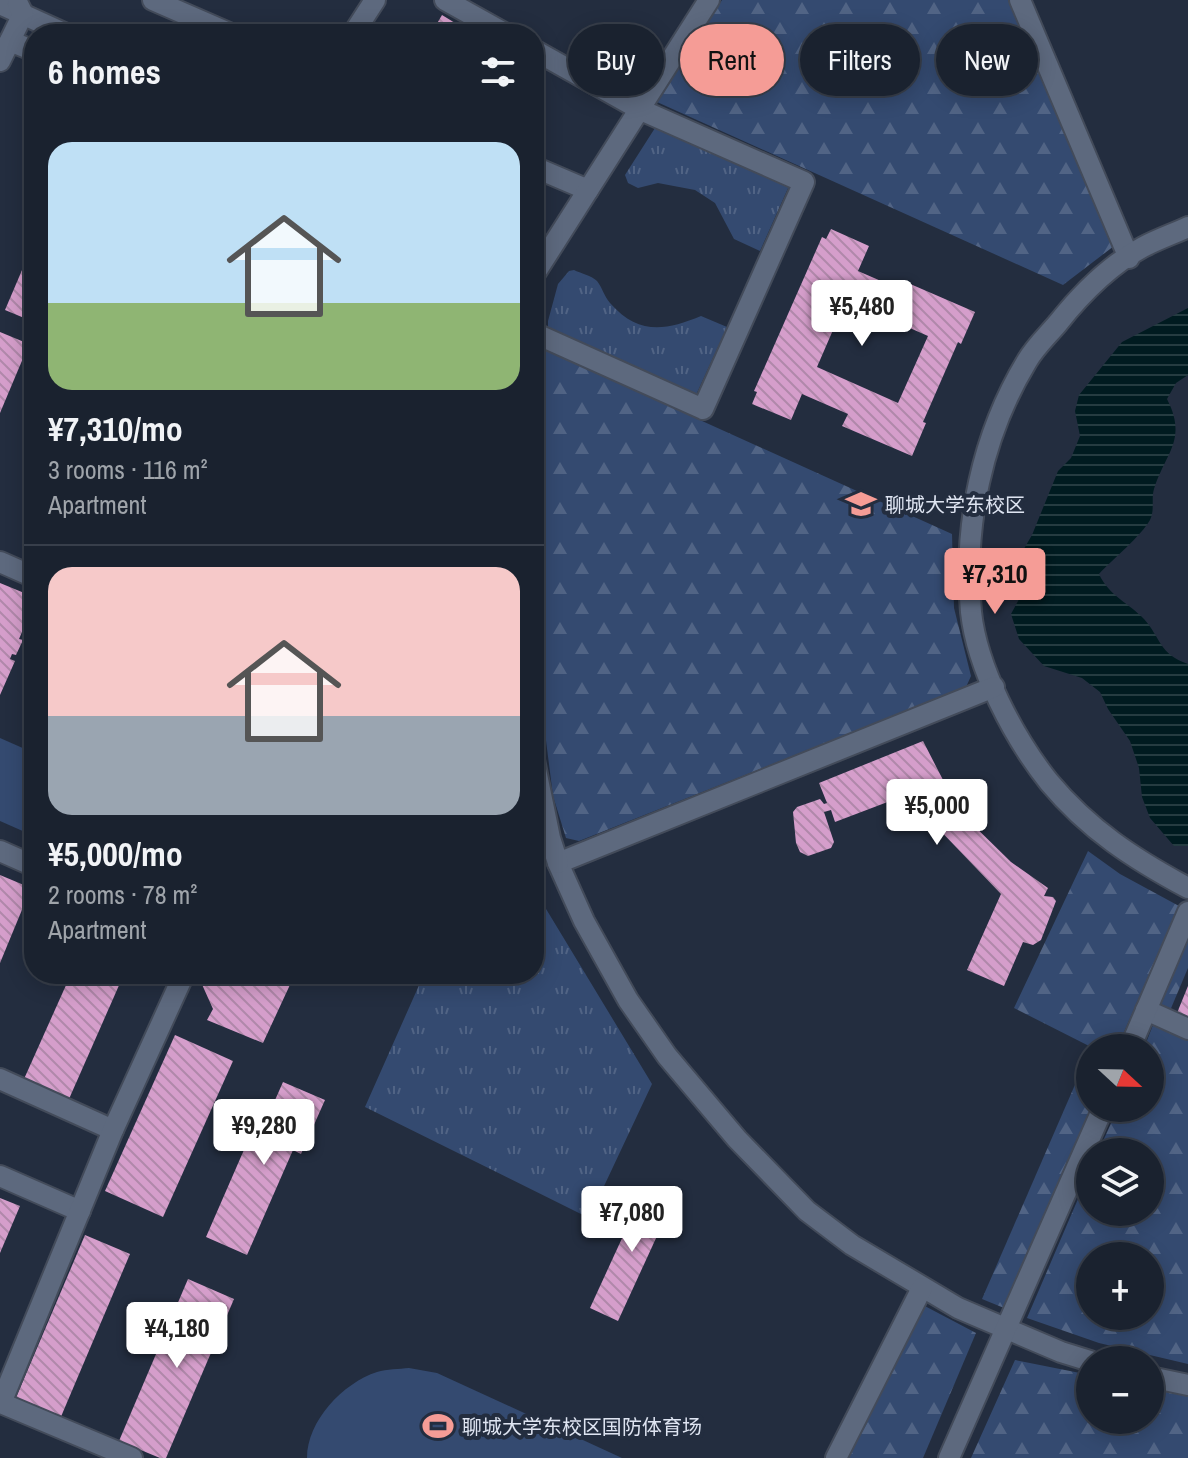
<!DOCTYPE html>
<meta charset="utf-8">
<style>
:root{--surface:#1a222f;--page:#272f3b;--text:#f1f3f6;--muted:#9fa4aa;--line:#383f4b;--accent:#f59c96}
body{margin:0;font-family:"Archivo Narrow","Noto Sans SC",sans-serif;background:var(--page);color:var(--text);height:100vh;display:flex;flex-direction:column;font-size:30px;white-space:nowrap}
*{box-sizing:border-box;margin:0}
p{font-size:26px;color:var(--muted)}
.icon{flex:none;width:44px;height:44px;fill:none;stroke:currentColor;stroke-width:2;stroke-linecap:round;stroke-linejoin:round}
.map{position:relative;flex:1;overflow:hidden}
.drawer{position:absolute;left:24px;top:24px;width:520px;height:960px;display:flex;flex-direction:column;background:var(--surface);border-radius:32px;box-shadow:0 4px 20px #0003,0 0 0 2px var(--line)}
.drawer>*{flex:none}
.hud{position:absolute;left:568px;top:24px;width:500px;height:72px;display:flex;gap:16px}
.needle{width:52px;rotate:112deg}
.tools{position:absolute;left:1076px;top:1034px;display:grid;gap:16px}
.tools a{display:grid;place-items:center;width:88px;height:88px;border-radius:50%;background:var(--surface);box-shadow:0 4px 20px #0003,0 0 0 2px var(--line);font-size:40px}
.price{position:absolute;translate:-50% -68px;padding:0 18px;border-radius:8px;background:#fff;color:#222;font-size:26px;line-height:52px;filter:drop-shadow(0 2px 4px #0008)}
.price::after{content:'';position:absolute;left:50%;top:48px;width:24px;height:18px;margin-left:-12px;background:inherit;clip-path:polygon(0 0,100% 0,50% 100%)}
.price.selected{background:var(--accent);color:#111}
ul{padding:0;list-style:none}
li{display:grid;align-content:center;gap:16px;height:424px;padding:0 24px}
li+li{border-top:2px solid var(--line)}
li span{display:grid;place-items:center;height:248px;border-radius:24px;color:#555}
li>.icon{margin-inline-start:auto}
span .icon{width:144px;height:144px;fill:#fffc;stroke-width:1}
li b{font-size:34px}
h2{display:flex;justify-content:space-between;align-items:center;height:96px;padding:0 24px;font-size:34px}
.chip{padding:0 28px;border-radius:36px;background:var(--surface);box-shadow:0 4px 20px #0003,0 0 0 2px var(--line);font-size:28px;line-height:72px}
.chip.selected{background:var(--accent);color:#111}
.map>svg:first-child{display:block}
</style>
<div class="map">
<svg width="1188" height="1458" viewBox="0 0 1188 1458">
<defs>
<pattern id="grass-tufts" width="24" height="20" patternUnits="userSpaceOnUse" patternTransform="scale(2)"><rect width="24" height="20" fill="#344a70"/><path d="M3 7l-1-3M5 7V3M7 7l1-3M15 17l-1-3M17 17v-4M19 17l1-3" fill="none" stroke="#516485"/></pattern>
<pattern id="forest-firs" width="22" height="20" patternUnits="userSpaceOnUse" patternTransform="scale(2)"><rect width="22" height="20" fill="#344a70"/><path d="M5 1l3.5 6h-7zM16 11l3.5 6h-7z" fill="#516485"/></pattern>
<pattern id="water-rules" width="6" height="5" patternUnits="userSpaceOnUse" patternTransform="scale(2)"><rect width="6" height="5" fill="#001b20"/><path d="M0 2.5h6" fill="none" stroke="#253c41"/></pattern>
<pattern id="building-back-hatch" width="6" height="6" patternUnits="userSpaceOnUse" patternTransform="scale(2)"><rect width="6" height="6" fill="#d59ecb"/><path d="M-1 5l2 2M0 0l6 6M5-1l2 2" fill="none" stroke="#b088aa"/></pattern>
</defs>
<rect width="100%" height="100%" fill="#232d3f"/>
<g fill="url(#grass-tufts)">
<path d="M655,128l134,58 -29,65 -26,-12 -19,-36 -20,-13 -37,-7 -20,5 -10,-5 -3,-8z"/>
<path d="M574,270c6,3 18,6 23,11 5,6 7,15 13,22 28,32 55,28 91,13l26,11 -31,68 -144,-64 -4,-4v-6l10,-37 11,-13z"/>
<path d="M537,894l115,190 -63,134 -224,-111 59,-133h110v-79z"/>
</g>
<g fill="url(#forest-firs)" fill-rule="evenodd">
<path d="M722,0h286l106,246 -51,39 -406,-183z"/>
<path d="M534,345l418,189 2,74 17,68 -5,11 -387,154 -13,-3 -13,-42 -19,-151z"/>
<path d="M1088,851l32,23 59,32 -62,142h-24l-79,-40z"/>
<path d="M1188,927v41l-19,45 -15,-7z"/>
<path d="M1153,1025l35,16v323l-89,-21 -72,-25 63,-147v41h60v-60h-52l20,-44h32v-60h-6zM1150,1256v60h-60v-60z"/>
<path d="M1087,1057l3,1 1,50 -87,200 -22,-9z"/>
<path d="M921,1304l55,29 -53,125h-75z"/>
<path d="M1015,1360l75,15v45h60v-31l38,7v62h-217z"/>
</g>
<g fill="#344a70">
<path d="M0,738l34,15v83l-34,-15z"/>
<path d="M409,1368l28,5 185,85h-315c0,-37 36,-75 70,-86 10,-3 22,-3 32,-4z"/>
</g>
<path fill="url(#water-rules)" d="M1188,308v67l-12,8 -9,16c21,41 -2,54 -13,90 -3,10 1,21 -4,31 -9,16 -37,39 -51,54 10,22 30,29 45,45 17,19 15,35 44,45v182h-14l-24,-28 -8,-21 -3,-29 -9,-27 -22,-32 -8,-17 -18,-14 -38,-12 -25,-27 -8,-25 14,-26 -4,-34 11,-19 26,-64 13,-13 9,-22 -5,-25 4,-16 43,-53z"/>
<g fill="url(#building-back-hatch)" fill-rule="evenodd">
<path d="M442,15l28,17 -1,2h-38z"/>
<path d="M831,229l38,17 -11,25 46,20 4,-8 67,29 -14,32 -3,-2 -35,80 3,1 -14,33 -70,-30 6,-12 -46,-20 -11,26 -39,-16 5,-12 -3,-1 68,-154 4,2zM846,300l82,36 -30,67 -81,-36z"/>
<path d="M34,242v67l-5,11 -24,-10z"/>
<path d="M0,332l29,12 -29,69z"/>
<path d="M0,583l34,14v7l-15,35 4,1 -7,15 -4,-1 -2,5 5,2 -15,34z"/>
<path d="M923,741l36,70 52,51 37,26 -4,8 9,1 3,4 -15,39 -8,5 -10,-3 -19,44 -37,-16 34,-76 -95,-99 -71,27 -4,-12 -7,2 10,30 -3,6 -23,8 -8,-4 -4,-9 -3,-31 4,-5 23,-8 4,5 3,-1 -8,-20z"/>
<path d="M0,875l31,13 -31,75z"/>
<path d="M71,974h53l-55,125 -45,-20z"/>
<path d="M203,974h92l-32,69 -56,-23 6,-11 -13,-29z"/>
<path d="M1188,986v32l-11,-5z"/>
<path d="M175,1035l58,26 -70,156 -58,-26z"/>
<path d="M283,1082l42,18 -24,54 -8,-4 -46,105 -41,-18 54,-124 8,3z"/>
<path d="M646,1186l28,13 -56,122 -28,-13z"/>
<path d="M0,1198l20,8 -20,47z"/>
<path d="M85,1235l45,19 -70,165 -45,-19z"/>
<path d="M188,1279l46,20 -68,159h-6l-41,-17z"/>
</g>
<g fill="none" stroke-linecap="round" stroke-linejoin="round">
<g stroke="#434b5a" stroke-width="24">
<g id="minor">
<path d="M153,0l78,34"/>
<path d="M445,0l61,34"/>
<path d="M1020,0l109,258"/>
<path d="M0,4l66,30"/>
<path d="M353,34l22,-34"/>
<path d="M10,41l24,10"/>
<path d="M534,50l107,60 163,72 -101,227 -169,-76"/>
<path d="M0,61l23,-47 -5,-10"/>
<path d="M534,167l54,23"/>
<path d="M1188,227c-15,7 -30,12 -45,20 -33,18 -62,47 -85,76 -10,12 -23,24 -31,38 -45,74 -64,165 -56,251 6,56 43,126 78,170 40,48 85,77 139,106"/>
<path d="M534,275l175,-275"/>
<path d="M0,562l34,15"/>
<path d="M994,687l-436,176 26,58 44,79 39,56 70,83 70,72 45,34 106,63 103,44 29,9"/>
<path d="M534,760l16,78 8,25"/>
<path d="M0,851l34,15"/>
<path d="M1146,1010l42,19"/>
<path d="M1130,1048l58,-136"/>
<path d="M0,1079l113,51"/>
<path d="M0,1176l80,35"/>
<path d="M1150,1377l38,8"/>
<path d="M132,1458l-131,-55 112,-273 71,-156"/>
<path d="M836,1458l86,-170"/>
<path d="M949,1458l154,-350"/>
</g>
</g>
<use href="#minor" stroke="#5d697e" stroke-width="20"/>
</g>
<defs>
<g id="university-bare" transform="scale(2.4)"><path d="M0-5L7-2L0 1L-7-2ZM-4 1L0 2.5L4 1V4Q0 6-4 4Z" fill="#f59c96" stroke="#232d3f" stroke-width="2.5" paint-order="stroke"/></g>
<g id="stadium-bare" transform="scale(2.4)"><path d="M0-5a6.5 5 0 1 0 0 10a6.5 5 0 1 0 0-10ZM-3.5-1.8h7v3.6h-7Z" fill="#f59c96" stroke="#232d3f" stroke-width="2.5" paint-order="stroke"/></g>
</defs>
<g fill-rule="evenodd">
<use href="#university-bare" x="861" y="504"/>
<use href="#stadium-bare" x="438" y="1426"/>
</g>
<g text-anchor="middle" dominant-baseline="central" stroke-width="8" stroke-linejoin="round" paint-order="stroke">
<g font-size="20" fill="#dee4f1" stroke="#232d3f" text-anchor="start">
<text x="885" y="504">聊城大学东校区</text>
<text x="462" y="1426">聊城大学东校区国防体育场</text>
</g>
</g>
</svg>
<div class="tools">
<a><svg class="needle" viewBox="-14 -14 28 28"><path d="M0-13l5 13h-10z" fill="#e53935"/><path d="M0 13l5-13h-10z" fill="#9fa4aa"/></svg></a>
<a><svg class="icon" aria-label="layers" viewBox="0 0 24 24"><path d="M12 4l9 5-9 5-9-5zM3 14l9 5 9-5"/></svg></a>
<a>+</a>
<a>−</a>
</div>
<b class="price" style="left:862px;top:348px">¥5,480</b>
<b class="price selected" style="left:995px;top:616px">¥7,310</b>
<b class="price" style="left:937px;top:847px">¥5,000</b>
<b class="price" style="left:264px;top:1167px">¥9,280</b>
<b class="price" style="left:632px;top:1254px">¥7,080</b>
<b class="price" style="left:177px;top:1370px">¥4,180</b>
<div class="hud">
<a class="chip">Buy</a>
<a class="chip selected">Rent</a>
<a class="chip">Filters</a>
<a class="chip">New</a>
</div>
<section class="drawer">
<h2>6 homes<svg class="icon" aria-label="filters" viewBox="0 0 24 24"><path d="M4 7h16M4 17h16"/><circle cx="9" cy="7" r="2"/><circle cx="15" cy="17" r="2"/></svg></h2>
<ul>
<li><span style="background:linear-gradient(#bfe0f5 65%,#8fb573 0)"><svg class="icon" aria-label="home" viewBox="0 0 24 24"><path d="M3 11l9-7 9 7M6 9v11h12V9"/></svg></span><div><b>¥7,310/mo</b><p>3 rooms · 116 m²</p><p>Apartment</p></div></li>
<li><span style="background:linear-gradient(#f6c9c9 60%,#9aa5b1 0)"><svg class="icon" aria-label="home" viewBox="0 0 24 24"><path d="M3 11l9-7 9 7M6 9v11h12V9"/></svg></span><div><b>¥5,000/mo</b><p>2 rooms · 78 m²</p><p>Apartment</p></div></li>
</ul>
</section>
</div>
